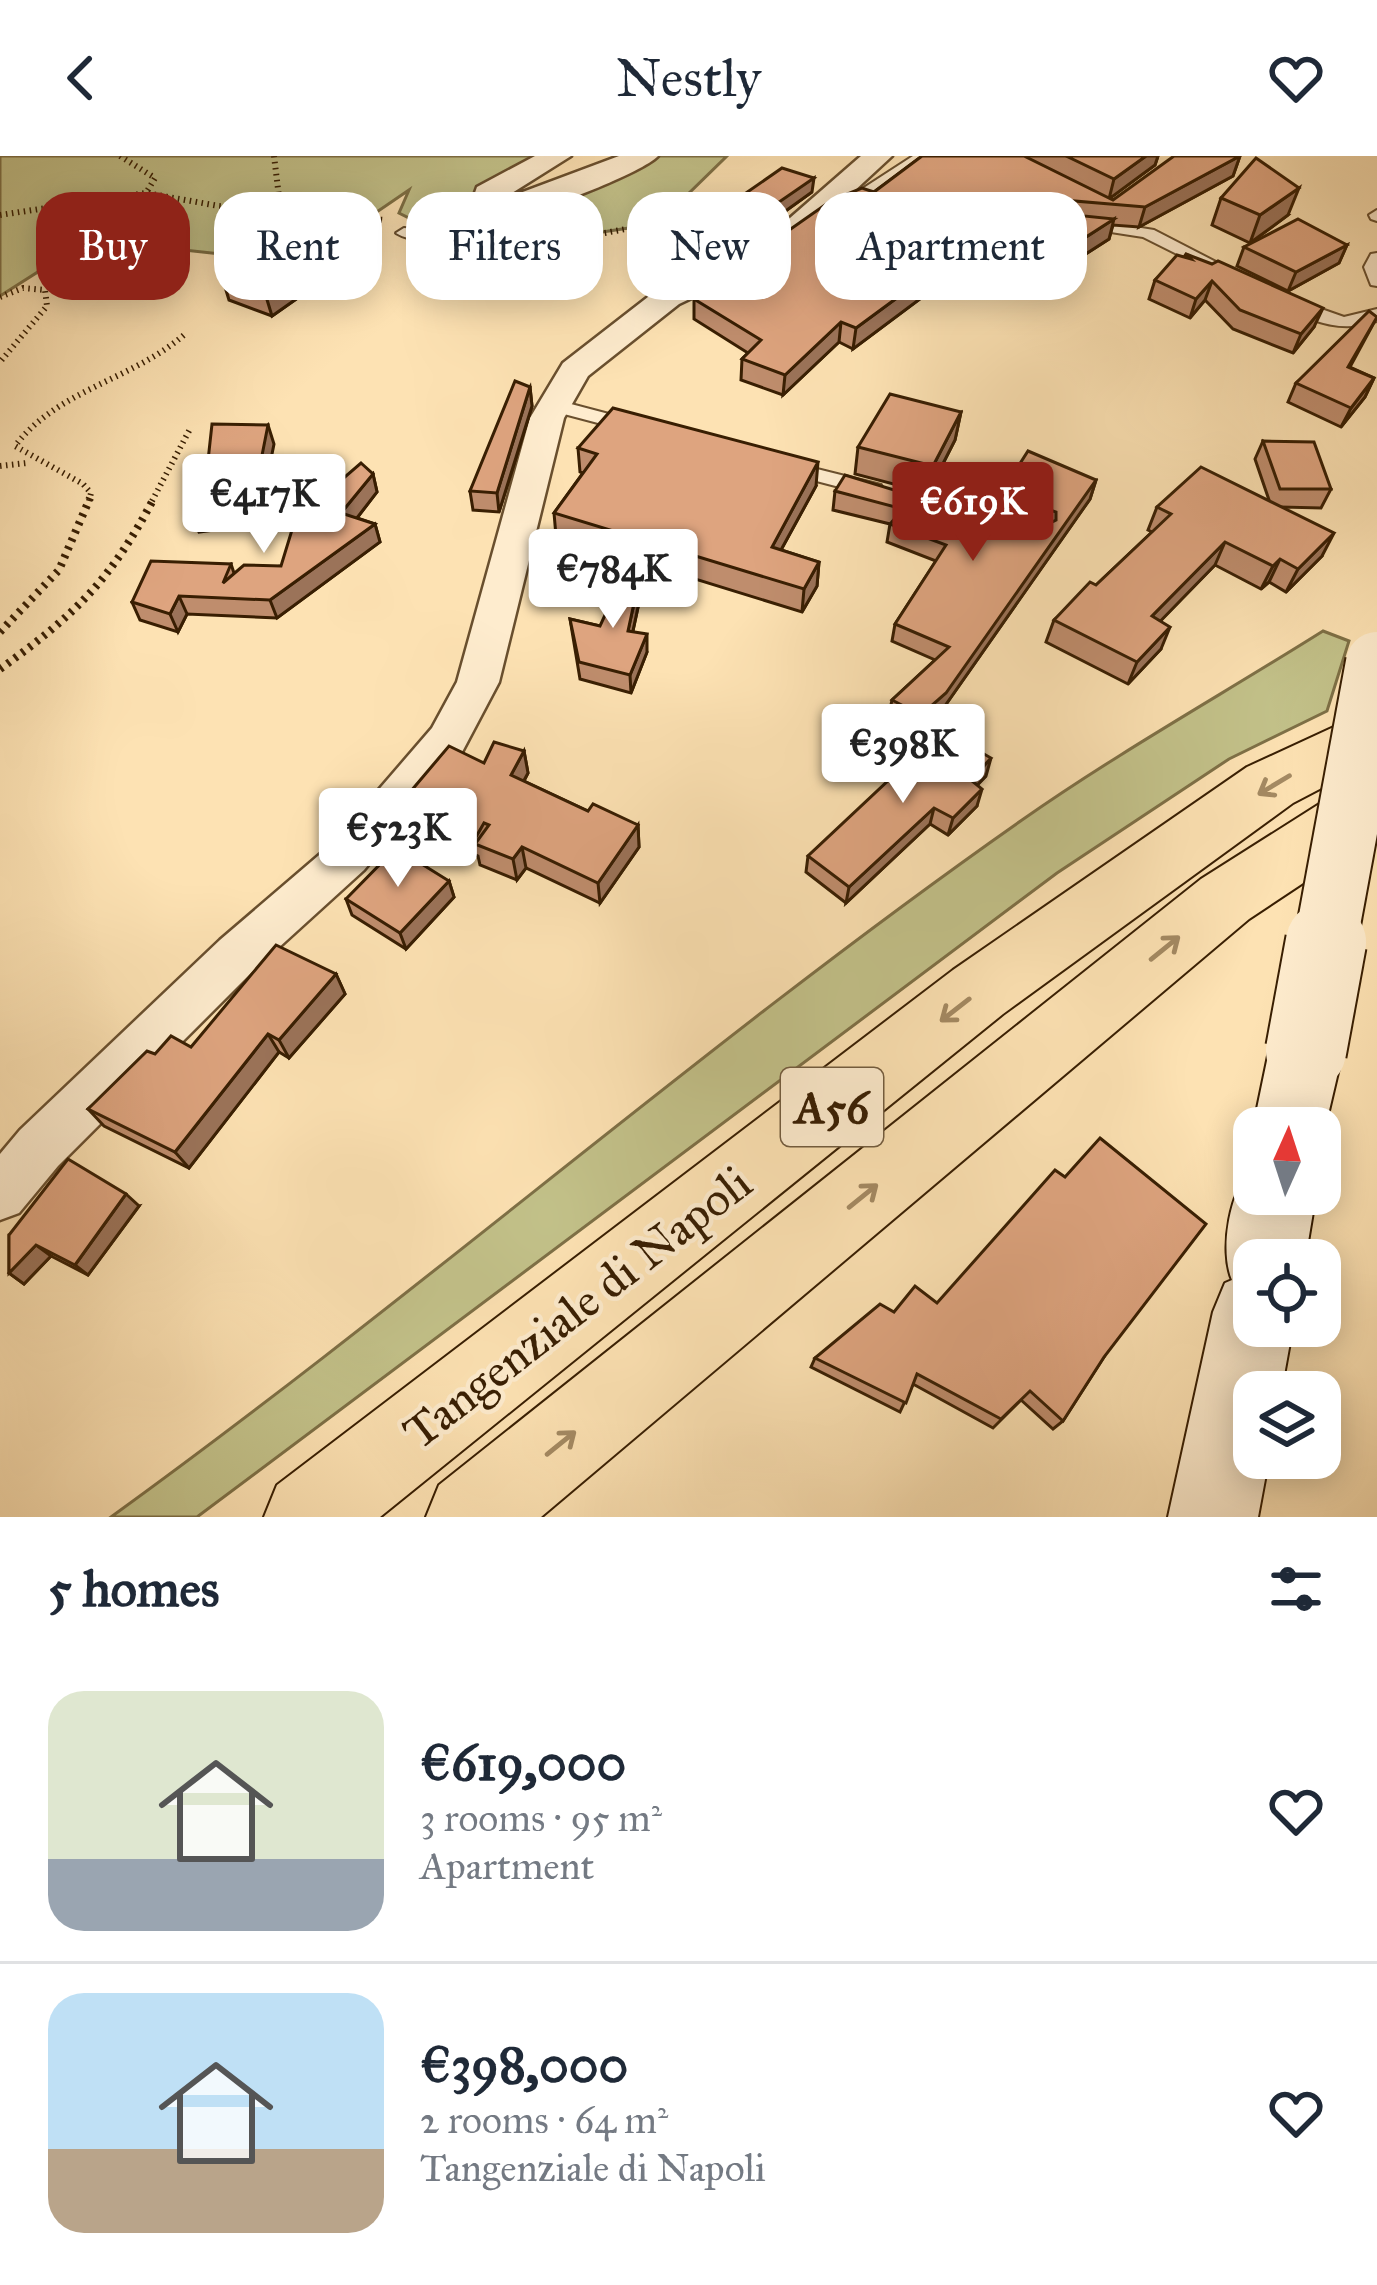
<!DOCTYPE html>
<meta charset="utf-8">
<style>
:root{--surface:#fff;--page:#f6f6f7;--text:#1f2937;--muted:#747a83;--line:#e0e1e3;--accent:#8f2418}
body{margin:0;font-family:"IM FELL Great Primer",serif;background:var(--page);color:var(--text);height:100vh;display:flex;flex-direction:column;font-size:45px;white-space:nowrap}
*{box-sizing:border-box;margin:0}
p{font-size:39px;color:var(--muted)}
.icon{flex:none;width:66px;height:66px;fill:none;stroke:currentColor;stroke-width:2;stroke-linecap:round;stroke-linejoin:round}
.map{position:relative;height:1361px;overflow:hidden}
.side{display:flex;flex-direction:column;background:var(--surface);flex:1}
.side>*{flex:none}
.top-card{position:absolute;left:36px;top:36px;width:1305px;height:108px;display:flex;gap:24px}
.needle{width:78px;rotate:3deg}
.buttons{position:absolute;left:1233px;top:951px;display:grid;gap:24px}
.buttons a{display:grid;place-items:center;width:108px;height:108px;border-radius:24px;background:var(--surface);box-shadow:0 6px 30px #0003;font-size:60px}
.price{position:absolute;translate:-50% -102px;padding:0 27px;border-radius:12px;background:#fff;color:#222;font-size:39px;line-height:78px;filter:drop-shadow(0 3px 6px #0008)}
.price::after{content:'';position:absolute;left:50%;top:72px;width:36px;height:27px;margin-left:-18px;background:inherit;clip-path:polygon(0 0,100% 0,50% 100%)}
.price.selected{background:var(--accent);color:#fff}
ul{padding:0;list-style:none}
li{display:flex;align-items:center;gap:36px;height:300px;padding:0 48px}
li+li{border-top:3px solid var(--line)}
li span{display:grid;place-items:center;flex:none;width:336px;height:240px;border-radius:36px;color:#555}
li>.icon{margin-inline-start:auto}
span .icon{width:144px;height:144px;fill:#fffc;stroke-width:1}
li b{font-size:51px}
h2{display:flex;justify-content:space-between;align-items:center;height:144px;padding:0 48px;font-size:51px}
.pill{padding:0 42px;border-radius:36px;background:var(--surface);box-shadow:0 6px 30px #0003;font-size:42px;line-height:108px}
.pill.selected{background:var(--accent);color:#fff}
header{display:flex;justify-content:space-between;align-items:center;height:156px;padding:0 48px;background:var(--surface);font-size:54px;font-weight:600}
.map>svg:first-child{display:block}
</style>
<header><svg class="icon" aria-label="back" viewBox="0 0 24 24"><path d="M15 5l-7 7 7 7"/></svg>Nestly<svg class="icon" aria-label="heart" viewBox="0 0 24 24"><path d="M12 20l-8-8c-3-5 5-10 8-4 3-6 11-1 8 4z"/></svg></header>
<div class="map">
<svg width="1377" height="1361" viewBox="0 0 1377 1361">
<rect width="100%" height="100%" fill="#fde2b3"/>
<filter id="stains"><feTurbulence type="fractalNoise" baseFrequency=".00167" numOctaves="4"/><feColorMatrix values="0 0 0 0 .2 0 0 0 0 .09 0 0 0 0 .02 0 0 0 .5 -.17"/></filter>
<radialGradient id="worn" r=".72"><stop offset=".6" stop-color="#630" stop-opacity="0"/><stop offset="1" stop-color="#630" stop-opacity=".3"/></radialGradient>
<g fill="#c3c28a" stroke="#7e7046" stroke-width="3">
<path d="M0,0h537l-116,68 -22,-11 10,-23 -41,28 -30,-4 -25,20 -23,-1 -51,23 -110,-12 -88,26 -41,26z"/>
<path d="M658,0h69l-39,38 -46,32 -86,13 -44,-15z"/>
<path d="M1323,475l26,10 -22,70 -98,48 -172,114 -860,644h-86c310,-224 598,-478 911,-697 97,-68 201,-126 301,-189z"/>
</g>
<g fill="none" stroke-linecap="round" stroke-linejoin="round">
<g stroke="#694f2e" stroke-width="4">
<g id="lane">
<path d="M913,0h18l-81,53 -14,-3z"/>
<path d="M484,48l14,3c-27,21 -70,45 -102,26l8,-5 28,3z"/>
<path d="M1377,54v11l-6,-2 -2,-4z"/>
<path d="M1091,64l63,10 91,47 -14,4 -88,-44 -58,-9 -2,-3z"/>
<path d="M1377,97v33l-6,-1 -7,-18 7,-13z"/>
<path d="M1290,142l54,19 33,-8v12c-34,12 -62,2 -93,-14v-8z"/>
<path d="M552,243l91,24 2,4 -9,6 -91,-24 -2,-4z"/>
<path d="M785,305l96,24 3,5 -10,6 -96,-25v-8z"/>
</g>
</g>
<g stroke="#694f2e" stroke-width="5">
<g id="street">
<path d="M535,0h36l-70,44 118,-44h39c-17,18 -136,64 -163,63 -10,-1 -17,-7 -24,-15l6,-17z"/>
<path d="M861,0h31l-80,74 -57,38 -76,36 -91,72 -24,42 -65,264 -37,70 -98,118 -110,100 -196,196 -39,47 -19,7v-66l20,-24 200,-190 112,-96 100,-116 25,-46 73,-264 33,-55 94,-73 76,-36 57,-36z"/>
</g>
</g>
<g stroke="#381e02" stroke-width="4">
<g id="secondary">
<path d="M1306,861l26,10 11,24 -23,98v-21h-67l16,-77 11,-24z"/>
<path d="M1254,1009v29h62l-11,66h-51v66h39l-12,66h-27v66h15l-11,59h-90l45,-205 12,-29 7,-3c-13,-30 -2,-92 22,-115z"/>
</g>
</g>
<g stroke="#381e02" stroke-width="4">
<g id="highway">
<path d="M1377,551v52l-84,44 -290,211 -623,503h-116l13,-32 676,-515 294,-203z"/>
<path d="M1377,618v60l-128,85 -708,598h-115l13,-32 762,-606 153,-97z"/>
</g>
</g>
<g stroke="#381e02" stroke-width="6" stroke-dasharray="1.5 4.5" stroke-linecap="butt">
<path d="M120,0l35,22 -9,15"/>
<path d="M274,0l7,57"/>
<path d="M0,59l146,-22 73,13 166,14"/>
<path d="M517,77l35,10 84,-16 13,10"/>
<path d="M0,141l23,-9 22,2 2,16 -47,56"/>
<path d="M0,310l27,-3"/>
<path d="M89,345l2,-8 -8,-9 -68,-38c43,-57 118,-66 170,-112"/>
<path d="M152,345l38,-72"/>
</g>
<g stroke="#381e02" stroke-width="8" stroke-dasharray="3 6" stroke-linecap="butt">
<path d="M0,476l59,-62 31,-72"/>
<path d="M0,513c75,-54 111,-89 154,-171"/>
</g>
<use href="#lane" fill="#feecce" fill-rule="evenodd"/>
<use href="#street" fill="#feecce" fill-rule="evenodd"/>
<use href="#secondary" fill="#feecce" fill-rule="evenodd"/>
<use href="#highway" fill="#fde2b3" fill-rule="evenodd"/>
<g stroke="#381e02" stroke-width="66" stroke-linecap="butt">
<path id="secondary-bridge-far1" d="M1325,789l52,-282"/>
</g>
<g stroke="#381e02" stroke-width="84" stroke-linecap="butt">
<path id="secondary-bridge" d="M1306,895l20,-109"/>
</g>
<use href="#secondary-bridge-far1" stroke="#feecce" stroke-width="62"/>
<use href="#secondary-bridge" stroke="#feecce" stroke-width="80"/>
</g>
<g fill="#bf8d6d" stroke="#381e02" stroke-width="3">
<path d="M922,0h236l-3,9 -46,33 4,2 127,-44 -7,20 -94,51 -26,-2 -4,14 -42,27 -71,-24 -143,107 -14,-7 -56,53 -42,-15 1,-21 6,-6 -54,-34v-20l13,-8v-15l51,-24 116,-60z"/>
<path d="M812,36l-81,58 -55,26 -31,-20v-15l72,-28z"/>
<path d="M1221,42l67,17 -38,28 -38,-18z"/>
<path d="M348,80l5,23 -81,57 -43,-16 -7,-23 23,-17 -6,-22z"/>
<path d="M1347,89l-8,18 -51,28 -51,-25 7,-19z"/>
<path d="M1186,98l128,73 -21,26 -60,-24 -28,-29 -15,18 -41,-19 6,-19 29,-23z"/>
<path d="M1377,161l-27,50 24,11 -9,19 -24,30 -53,-25 8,-19z"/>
<path d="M530,231l2,19 -33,106 -26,-2 -3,-19z"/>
<path d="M961,256l-6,28 -27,53 -73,-19 3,-27z"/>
<path d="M1263,285l68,48 -10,19 -38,-1 39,49 -36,36 -17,-10 -8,7 -46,-24 -55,56 1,28 -33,35 -82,-42 8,-22 42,-35 56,-53 -4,-2 9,-23 112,-7 -14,-41z"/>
<path d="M578,292l238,38 -35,64 38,12 -2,24 -15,26 -246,-76 -2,-23 29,-40 -3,-1z"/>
<path d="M373,318l4,18 -20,26 18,6 5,18 -103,76 -90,-4 -9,18 -38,-12 -8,-18 99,-38 3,9 47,-7z"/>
<path d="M1096,324l-6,19 -148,211 -25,22 -29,-14 4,-18 43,-40 -43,-19 3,-17 41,-63 -49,-19 3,-18 -57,-14 2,-19 205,36 -43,-15 4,-19z"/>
<path d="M643,428l-10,47 14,21 -16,41 -51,-14 -10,-60 30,7z"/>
<path d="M524,595l4,22 -4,8 64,30 50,14 1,22 -39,56 -74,-35 -9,12 -37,-15 -2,-9 -17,-8 -5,-18 -38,-18 -7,-21 73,-28z"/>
<path d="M986,620l-9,9v21l-29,29 -18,-11 -84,79 -40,-31 2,-16z"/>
<path d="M449,725l5,16 -48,52 -54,-34 -6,-16z"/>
<path d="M336,818l9,20 -56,64 -10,-6 -90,116 -85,-42 -16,-17 67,-55 36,-7z"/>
<path d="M139,1050l-51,69 -37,-19 -27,28 -15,-11v-38z"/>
<path d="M937,1147l167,54 -41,64 -10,8 -32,-29 -28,28 -80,-44 -13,28 -89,-45 4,-9 79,-46z"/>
</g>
<g fill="#9b7359" stroke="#381e02" stroke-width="3">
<path d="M1146,0h12l-3,9 -46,34 5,-20z"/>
<path d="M1240,0l-7,20 -94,51 6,-20z"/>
<path d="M814,22l-2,14 -81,58 -55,26v-15z"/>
<path d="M1299,32l-11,27 -38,28 10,-28z"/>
<path d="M1114,63l-5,20 -42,27 5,-20z"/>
<path d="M1000,66l-4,20 -143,107 3,-21z"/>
<path d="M348,80l5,23 -81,57 -7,-23z"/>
<path d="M1347,89l-8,18 -51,28 8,-19z"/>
<path d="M1212,125l-7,19 -15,18 6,-19z"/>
<path d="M1323,152l-9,19 -21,26 8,-19z"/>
<path d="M841,166l-2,20 -56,53 2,-20z"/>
<path d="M1374,222l-9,19 -24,30 10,-19z"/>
<path d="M530,231l2,19 -33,106 -2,-19z"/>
<path d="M961,256l-6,28 -27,53 5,-27z"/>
<path d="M268,269l6,19 -16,80 -59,8 -8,-18z"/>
<path d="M818,306l-2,24 -46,84 2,-23z"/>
<path d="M373,318l4,18 -31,40 -5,-19z"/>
<path d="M1096,324l-6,19 -148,211 -25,22 4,-17z"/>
<path d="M375,368l5,18 -103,76 -7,-18z"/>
<path d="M1334,377l-12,23 -36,36 12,-23z"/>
<path d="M1225,386l-10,23 -72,74 9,-23z"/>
<path d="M1280,403l-11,23 -8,7 12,-23z"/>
<path d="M819,406l-2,24 -15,26 2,-23z"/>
<path d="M642,410l1,18 -14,65 -1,-18z"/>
<path d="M179,440l8,18 -9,18 -8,-18z"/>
<path d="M1170,471l-9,22 -33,35 9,-22z"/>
<path d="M647,478v18l-16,41 -1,-18z"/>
<path d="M524,595l4,22 -13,24 -4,-22z"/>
<path d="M991,602l-5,18 -20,21 5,-17z"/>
<path d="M982,633l-5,17 -29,29 5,-17z"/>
<path d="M934,652l-4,16 -84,79 3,-16z"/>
<path d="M638,669l1,22 -39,56 -2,-20z"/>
<path d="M522,691l4,21 -9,12 -4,-21z"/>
<path d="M449,725l5,16 -48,52 -6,-16z"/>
<path d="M336,818l9,20 -56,64 -10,-18z"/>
<path d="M268,878l11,18 -90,116 -14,-16z"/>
<path d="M126,1038l13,12 -51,69 -13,-10z"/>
<path d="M36,1089l15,11 -27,28 -15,-11z"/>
</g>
<g fill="#dea47f" stroke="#381e02" stroke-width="3">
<path d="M922,0h102l89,44 61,-44h66l-95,51 -71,-6v14l40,4 -42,27 -72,-24 -144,106 -15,-6 -56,53 -43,-16 19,-19 -67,-41 27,-15 -14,-8 51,-24 74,-52 30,-12 12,4z"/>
<path d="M1066,0h80l-32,23z"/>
<path d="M1256,2l43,30 -39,27 -39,-17z"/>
<path d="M782,12l32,10 -83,57 -55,26 -31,-20 7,-24 53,-14 12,10z"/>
<path d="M307,55l41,25 -83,57 -43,-16 36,-27 -19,-12 52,-26z"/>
<path d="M1298,63l49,26 -51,27 -52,-25z"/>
<path d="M1186,98l26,10 6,-3 105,47 -22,26 -61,-24 -28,-29 -16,18 -41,-19 22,-25 14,4z"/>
<path d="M1369,155l8,6 -29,50 26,11 -23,30 -55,-25z"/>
<path d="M515,225l15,6 -33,106 -27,-2z"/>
<path d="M890,238l71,18 -28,54 -75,-19z"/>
<path d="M613,252l205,54 -46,85 47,15 -15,27 -250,-76 43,-59 -19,-6z"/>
<path d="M212,268l56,1 -16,81 -61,8 15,-35z"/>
<path d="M1263,285l51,1 17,47h-51z"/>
<path d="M1028,295l68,29 -150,213 -25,22 -29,-15 57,-53 -54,-23 51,-79 -56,-21 13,-15 -68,-18 10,-16 141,43 3,-5 53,14 14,-7v-8l-55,-19z"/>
<path d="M361,307l12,11 -32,39 34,11 -105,76 -91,-4 -9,18 -38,-12 19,-41 80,3 -8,19 21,-18 37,1 14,-46z"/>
<path d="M1201,311l133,66 -36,36 -18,-10 -7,7 -48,-24 -73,74 18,11 -33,35 -83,-42 36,-38 6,3 75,-71 -14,-7z"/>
<path d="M630,405l12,5 -14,65 19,3 -17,41 -51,-13 -9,-43 30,7z"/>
<path d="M942,574l49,28 -20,22 11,9 -29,29 -19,-10 -85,79 -41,-31z"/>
<path d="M494,586l30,9 -13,24 77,36 5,-7 45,21 -40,58 -76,-36 -9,12 -38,-15 14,-19 -5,-2 -8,14 -21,-11 6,-13 -50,-22 38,-45 35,17z"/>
<path d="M396,692l53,33 -49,52 -54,-34z"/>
<path d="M276,789l60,29 -57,66 -11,-6 -93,118 -87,-43 59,-58 8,3 16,-18 20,11z"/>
<path d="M1100,982l106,86 -102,133 -41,64 -33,-30 -29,28 -84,-45 -11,29 -91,-45 65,-54 14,8 21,-26 22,17 118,-133 10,7z"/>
<path d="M68,1003l58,35 -51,71 -39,-20 -27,28v-38z"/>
</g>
<defs><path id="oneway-shaft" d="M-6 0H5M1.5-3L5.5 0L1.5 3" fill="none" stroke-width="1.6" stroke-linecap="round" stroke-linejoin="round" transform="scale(3)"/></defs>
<g stroke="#a48a63">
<use href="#oneway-shaft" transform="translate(1274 629) rotate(149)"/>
<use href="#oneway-shaft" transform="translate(1165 792) rotate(-39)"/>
<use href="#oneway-shaft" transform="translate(955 854) rotate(142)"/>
<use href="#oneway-shaft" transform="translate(863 1040) rotate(-39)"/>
<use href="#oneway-shaft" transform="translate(561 1287) rotate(-39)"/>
</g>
<g text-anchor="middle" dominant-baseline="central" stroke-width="9" stroke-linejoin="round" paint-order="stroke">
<rect fill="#feecce" stroke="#735c3f" stroke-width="3" x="781" y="912" width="102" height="78" rx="9"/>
<g font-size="45" font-weight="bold" fill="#381e02">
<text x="832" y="951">A56</text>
</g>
<g font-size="48" fill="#381e02" stroke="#feecce">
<text transform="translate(577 1151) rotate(-38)">Tangenziale di Napoli</text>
</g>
</g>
<rect width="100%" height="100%" filter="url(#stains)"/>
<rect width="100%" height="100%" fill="url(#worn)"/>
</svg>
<div class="buttons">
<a><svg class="needle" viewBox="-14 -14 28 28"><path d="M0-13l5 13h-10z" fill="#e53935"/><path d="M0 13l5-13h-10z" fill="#747a83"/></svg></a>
<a><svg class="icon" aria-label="locate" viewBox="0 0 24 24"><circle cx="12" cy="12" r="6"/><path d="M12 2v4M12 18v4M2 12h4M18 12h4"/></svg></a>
<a><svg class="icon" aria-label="layers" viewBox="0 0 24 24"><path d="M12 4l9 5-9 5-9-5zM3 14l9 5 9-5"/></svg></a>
</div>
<b class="price" style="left:264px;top:400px">€417K</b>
<b class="price selected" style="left:973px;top:408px">€619K</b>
<b class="price" style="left:613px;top:475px">€784K</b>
<b class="price" style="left:903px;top:650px">€398K</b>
<b class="price" style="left:398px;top:734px">€523K</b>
<div class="top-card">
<a class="pill selected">Buy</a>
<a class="pill">Rent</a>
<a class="pill">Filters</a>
<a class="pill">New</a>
<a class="pill">Apartment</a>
</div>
</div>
<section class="side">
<h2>5 homes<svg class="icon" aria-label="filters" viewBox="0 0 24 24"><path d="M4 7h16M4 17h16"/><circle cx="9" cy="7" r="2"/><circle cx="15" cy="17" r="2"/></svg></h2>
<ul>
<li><span style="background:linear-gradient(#dfe7d0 70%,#9aa5b1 0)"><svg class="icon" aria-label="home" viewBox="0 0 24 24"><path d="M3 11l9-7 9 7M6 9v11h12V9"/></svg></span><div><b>€619,000</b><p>3 rooms · 95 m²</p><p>Apartment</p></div><svg class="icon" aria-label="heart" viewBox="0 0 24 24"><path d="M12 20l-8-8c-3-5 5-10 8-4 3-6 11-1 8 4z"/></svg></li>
<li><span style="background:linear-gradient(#bfe0f5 65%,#b9a48a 0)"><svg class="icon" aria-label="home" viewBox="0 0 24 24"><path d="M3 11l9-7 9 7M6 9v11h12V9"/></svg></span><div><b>€398,000</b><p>2 rooms · 64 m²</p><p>Tangenziale di Napoli</p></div><svg class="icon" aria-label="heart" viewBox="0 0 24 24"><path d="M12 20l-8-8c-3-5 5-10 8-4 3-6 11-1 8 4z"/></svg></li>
</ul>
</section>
